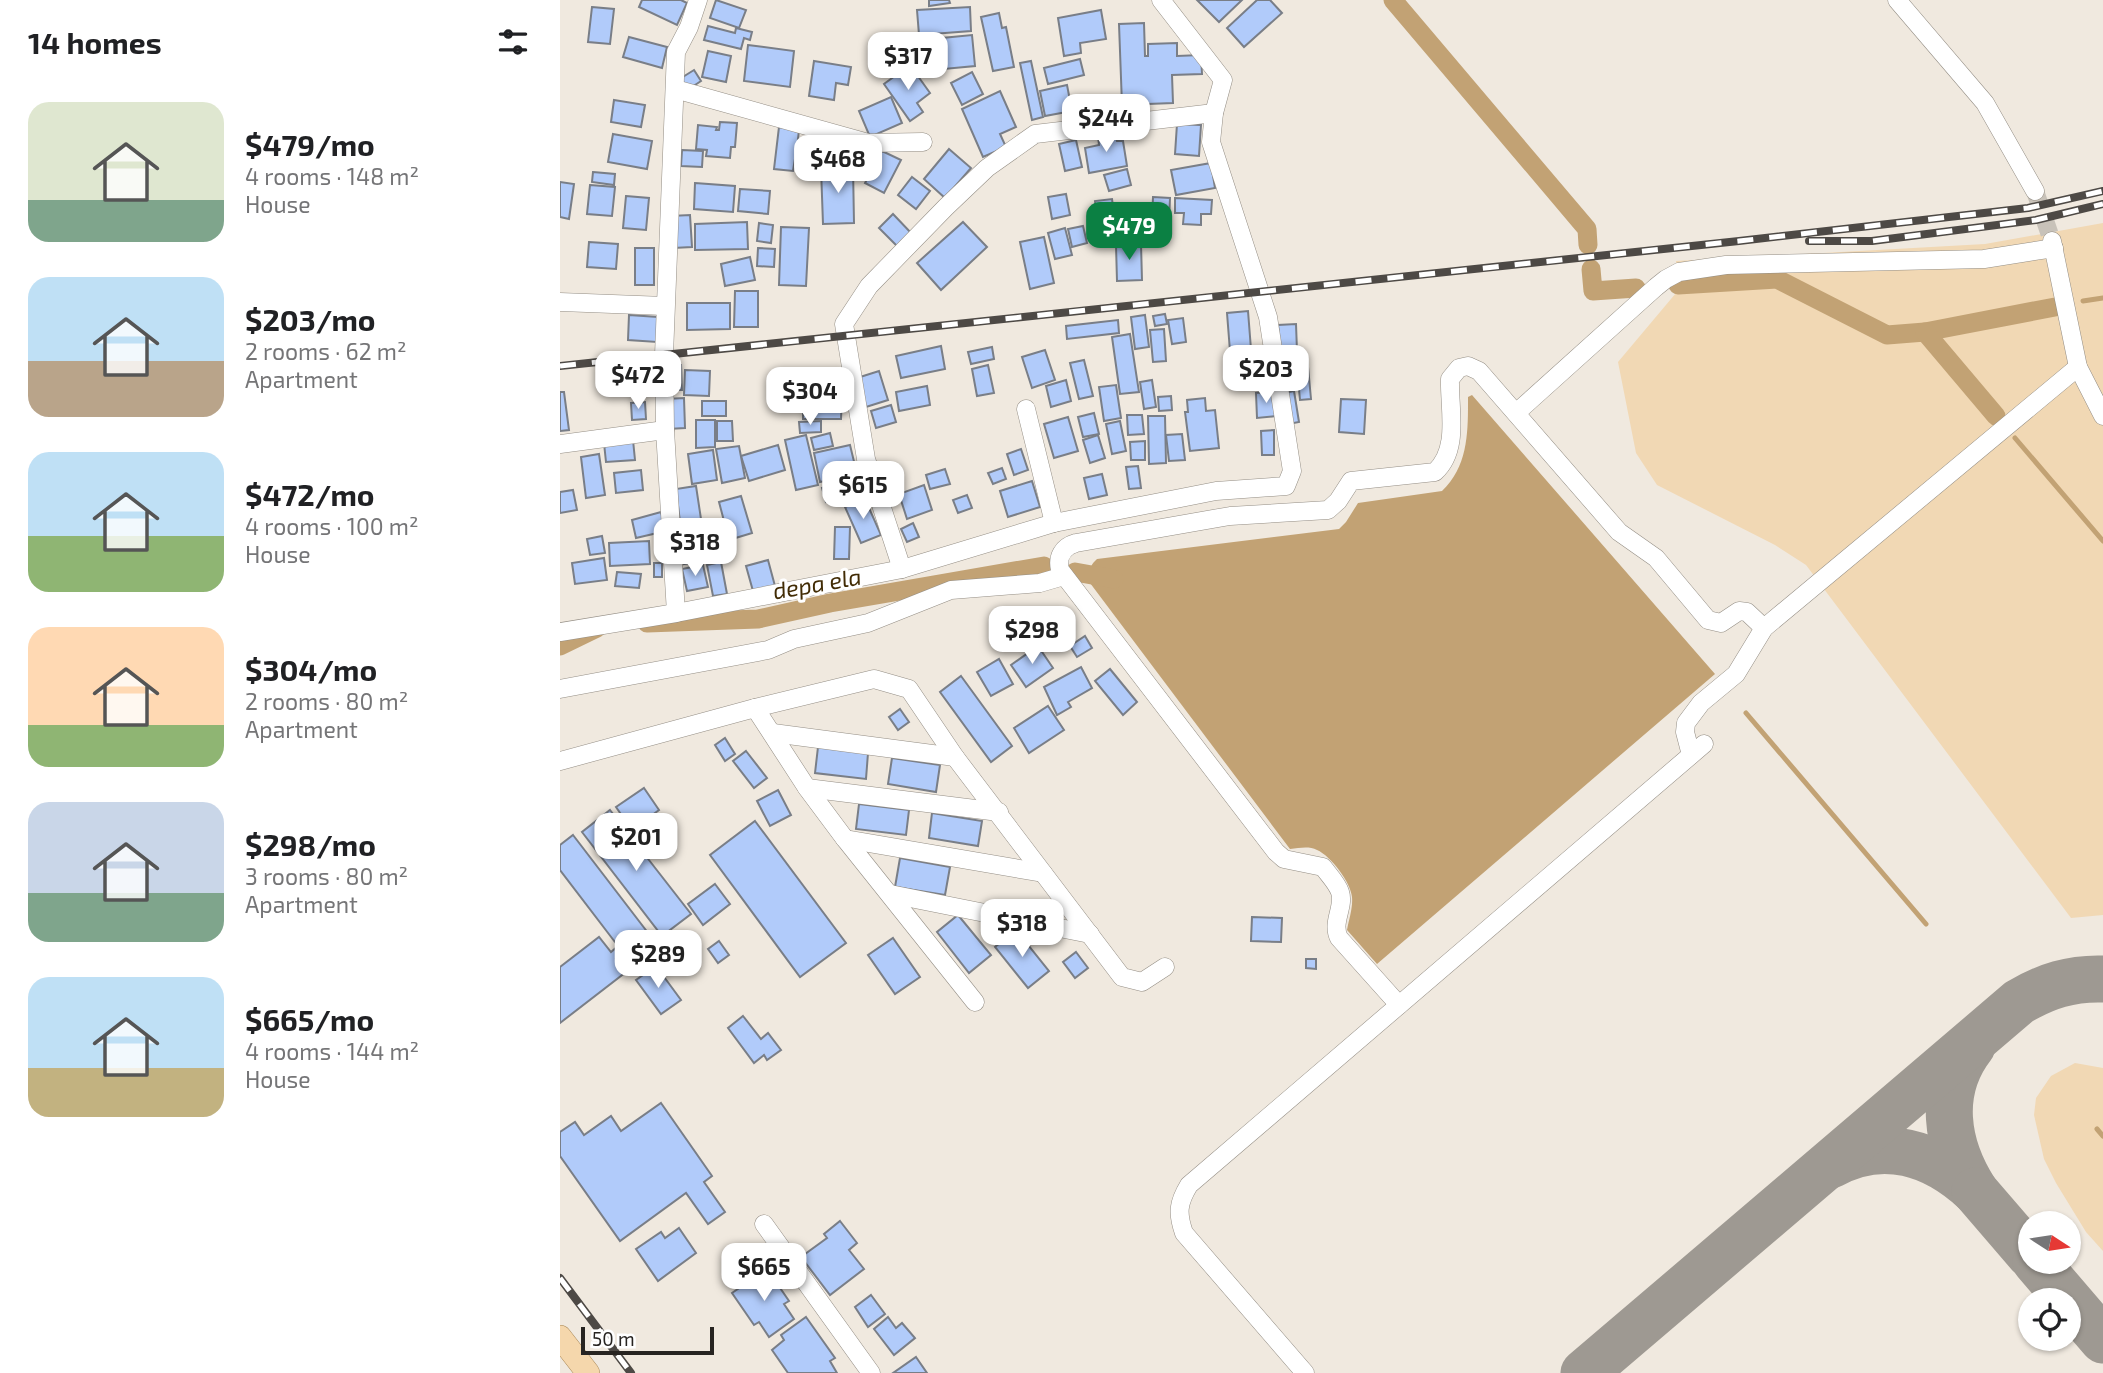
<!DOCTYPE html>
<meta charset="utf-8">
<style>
:root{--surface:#fff;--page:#f2f2f2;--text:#202124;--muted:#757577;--accent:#0b8043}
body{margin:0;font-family:"Exo 2",sans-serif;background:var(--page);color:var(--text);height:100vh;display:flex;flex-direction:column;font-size:26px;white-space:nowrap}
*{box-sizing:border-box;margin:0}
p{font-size:23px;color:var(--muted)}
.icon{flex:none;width:38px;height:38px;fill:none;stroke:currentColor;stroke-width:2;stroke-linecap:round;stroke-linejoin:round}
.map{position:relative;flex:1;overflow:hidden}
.side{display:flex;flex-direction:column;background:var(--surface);width:560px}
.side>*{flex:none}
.needle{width:46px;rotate:102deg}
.controls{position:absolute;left:1458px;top:1211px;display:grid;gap:14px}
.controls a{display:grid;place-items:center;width:63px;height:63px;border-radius:50%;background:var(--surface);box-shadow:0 2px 5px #0004;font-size:35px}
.scale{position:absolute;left:21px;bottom:18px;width:133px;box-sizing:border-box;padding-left:7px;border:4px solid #272421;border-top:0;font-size:19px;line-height:24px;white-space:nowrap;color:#272421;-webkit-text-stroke:5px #fff;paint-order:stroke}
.price{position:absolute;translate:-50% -60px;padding:0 16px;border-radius:14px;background:#fff;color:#222;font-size:23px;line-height:46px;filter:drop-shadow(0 2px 4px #0008)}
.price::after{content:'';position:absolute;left:50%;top:42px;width:21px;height:16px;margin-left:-10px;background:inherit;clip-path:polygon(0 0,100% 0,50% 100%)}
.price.active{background:var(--accent);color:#fff}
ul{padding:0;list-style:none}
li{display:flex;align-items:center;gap:21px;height:175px;padding:0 28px}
li span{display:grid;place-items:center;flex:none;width:196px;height:140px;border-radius:21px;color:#555}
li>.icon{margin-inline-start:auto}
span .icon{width:84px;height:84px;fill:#fffc;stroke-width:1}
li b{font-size:30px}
h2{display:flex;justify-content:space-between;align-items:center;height:84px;padding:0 28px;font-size:30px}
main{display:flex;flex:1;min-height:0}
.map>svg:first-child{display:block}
</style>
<main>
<section class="side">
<h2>14 homes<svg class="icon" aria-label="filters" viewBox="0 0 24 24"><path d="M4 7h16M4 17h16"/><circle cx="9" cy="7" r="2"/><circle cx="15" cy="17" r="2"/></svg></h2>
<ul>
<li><span style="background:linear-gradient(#dfe7d0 70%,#7fa58c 0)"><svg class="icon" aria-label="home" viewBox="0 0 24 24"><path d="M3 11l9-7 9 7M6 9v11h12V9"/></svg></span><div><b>$479/mo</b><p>4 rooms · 148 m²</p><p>House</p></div></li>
<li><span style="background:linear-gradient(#bfe0f5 60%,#b9a48a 0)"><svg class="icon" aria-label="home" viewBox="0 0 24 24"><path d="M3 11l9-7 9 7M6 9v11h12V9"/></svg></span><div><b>$203/mo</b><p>2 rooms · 62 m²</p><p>Apartment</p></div></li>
<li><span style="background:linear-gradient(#bfe0f5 60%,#8fb573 0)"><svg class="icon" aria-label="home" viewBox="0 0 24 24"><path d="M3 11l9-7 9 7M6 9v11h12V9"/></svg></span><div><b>$472/mo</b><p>4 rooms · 100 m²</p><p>House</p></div></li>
<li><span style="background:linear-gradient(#ffd9b3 70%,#8fb573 0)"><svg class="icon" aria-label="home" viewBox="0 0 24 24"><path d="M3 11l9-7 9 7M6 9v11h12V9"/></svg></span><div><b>$304/mo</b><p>2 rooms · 80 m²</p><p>Apartment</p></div></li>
<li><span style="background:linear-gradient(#c9d6e8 65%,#7fa58c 0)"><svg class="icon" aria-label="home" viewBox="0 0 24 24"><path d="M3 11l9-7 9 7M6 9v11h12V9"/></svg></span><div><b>$298/mo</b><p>3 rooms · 80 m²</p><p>Apartment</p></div></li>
<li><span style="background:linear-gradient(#bfe0f5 65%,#c2b280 0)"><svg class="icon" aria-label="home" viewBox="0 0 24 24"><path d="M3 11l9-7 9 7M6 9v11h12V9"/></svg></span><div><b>$665/mo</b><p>4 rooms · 144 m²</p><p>House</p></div></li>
</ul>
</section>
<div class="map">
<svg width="1543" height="1373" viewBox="0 0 1543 1373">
<rect width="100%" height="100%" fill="#f0e9df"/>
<g fill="#f1d8b4">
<path d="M1543,223v692l-32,3 -265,-353 -31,-20 -118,-60 -21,-32 -18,-91 58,-69v-32l309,-17z"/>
<path d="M1515,1063l28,5v183l-17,-19 -30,-49 -12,-24 -10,-44 2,-17 15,-22z"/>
</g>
<path fill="#c2a274" d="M912,395l243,279 -338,290 -30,-34c2,-11 6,-22 5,-33 -1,-14 -21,-41 -35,-47 -8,-4 -17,-2 -27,-1l-200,-266c-2,-10 -1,-17 7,-24l242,-30 7,-7 12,-19 84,-12c27,-25 26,-61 26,-94z"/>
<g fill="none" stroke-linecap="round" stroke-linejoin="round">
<g stroke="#c2a274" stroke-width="5">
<path d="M1523,301l20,-3"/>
<path d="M1455,438l88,103"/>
<path d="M1186,713l180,211"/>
<path d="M1537,1129l6,7"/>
</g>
<g stroke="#c2a274" stroke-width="19">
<path d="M833,0l194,229 1,16"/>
<path d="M1031,269l2,22 43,-3"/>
<path d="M1118,285l99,-6 110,56 38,-3 130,-25"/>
<path d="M1365,332l71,84"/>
<path d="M515,572l39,7"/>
<path d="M87,623l111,-4 72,-16 214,-37"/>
<path d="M0,646l37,-18"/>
</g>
<g stroke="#9e9992" stroke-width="47">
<path d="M1271,1165c52,-29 103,-12 144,26 -29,-45 -38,-100 -3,-145"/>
<path d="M1415,1191l55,64"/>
<path d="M1476,1262l67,78"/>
<path d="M1024,1373l435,-371c27,-16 52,-24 84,-23"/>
</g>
</g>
<g fill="#b1cbfa" stroke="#797e87" stroke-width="2">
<path d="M82,0h39l6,3 -10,22 -38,-18z"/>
<path d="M156,0l30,10 -7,18 -29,-10z"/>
<path d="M369,0h20l1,3 -21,3z"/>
<path d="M637,0h45l-23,22z"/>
<path d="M697,0h13l12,13 -38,34 -17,-19z"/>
<path d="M32,7l22,2 -4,35 -22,-2z"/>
<path d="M410,7l1,24 -52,4 -2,-25z"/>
<path d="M541,10l5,29 -26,4 1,10 -17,3 -6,-38z"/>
<path d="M439,13l3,15 4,-1 8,40 -21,4 -12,-54z"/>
<path d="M584,23l1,33h3v-12l29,-1v13l24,-1 1,19 -30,1 1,28 -51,2 -3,-81z"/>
<path d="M148,26l27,7 1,-5 16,4 -2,8 -6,-2 -3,11 -37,-9z"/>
<path d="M412,35l3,31 -31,3 -2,-31z"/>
<path d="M69,37l38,10 -5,21 -39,-11z"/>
<path d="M188,45l46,6 -4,36 -46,-6z"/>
<path d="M148,51l23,5 -5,26 -24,-5z"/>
<path d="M520,59l4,16 -36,9 -4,-16z"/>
<path d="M254,61l37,6 -3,18 -12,-2 -2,17 -25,-4z"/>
<path d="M471,61l12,56 -11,3 -12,-57z"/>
<path d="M350,65l20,28 -13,10 6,9 -13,9 -26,-37z"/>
<path d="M134,70l7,11 -15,10 -8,-11z"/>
<path d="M412,72l11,22 -21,11 -11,-22z"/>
<path d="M507,85l5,26 -27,5 -5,-25z"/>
<path d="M440,91l16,36 -16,7 6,13 -23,10 -21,-48z"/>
<path d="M331,97l11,26 -32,14 -11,-26z"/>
<path d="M54,100l31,5 -4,22 -30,-5z"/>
<path d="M160,122l17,1 -2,24h-4l-1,11 -24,-2 1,-6 -11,-1 2,-24 19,2 -1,3h3z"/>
<path d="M617,124l24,1 -2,31 -24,-2z"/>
<path d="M219,127l20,3 -1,9 7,1 -2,14 -7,-1 -3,18 -19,-2z"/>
<path d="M555,132l2,9h6l4,25 -38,7 -4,-25 14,-3 -1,-9z"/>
<path d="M53,134l39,7 -5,28 -39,-7z"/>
<path d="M516,140l6,27 -17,4 -6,-27z"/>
<path d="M389,149l22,19 -26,30 -21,-19z"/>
<path d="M122,150l21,1 -1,16 -21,-1z"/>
<path d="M322,151l19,9 -17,33 -19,-10z"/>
<path d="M651,163l4,25 -39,7 -5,-25z"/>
<path d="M293,167l1,56 -31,1 -2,-56z"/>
<path d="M567,169l4,16 -22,6 -5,-16z"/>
<path d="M33,172l22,2 -1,11 -22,-3z"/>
<path d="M352,177l18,14 -14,18 -18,-14z"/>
<path d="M0,182l14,2 -5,35 -9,-2z"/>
<path d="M135,183l40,3 -2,26 -39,-3z"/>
<path d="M30,185l25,2 -3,29 -25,-2z"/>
<path d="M180,189l30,2 -2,23 -30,-3z"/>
<path d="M506,194l4,21 -18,4 -4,-22z"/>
<path d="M66,196l23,2 -3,32 -23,-2z"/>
<path d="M593,197l17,1 -1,24 -17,-1z"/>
<path d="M615,198l37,2 -1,14h-10v11l-18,-1 1,-11h-9z"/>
<path d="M552,199l4,30 -17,2 -4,-30z"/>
<path d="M333,214l20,21 -14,13 -20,-20z"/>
<path d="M130,215l2,32 -19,1 -2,-32z"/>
<path d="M187,222l1,27 -53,1v-26z"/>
<path d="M403,222l24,25 -46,43 -24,-27z"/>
<path d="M199,223l14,2 -2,18 -14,-2z"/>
<path d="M523,226l4,17 -15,4 -4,-18z"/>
<path d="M221,227l28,1 -3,58 -27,-1z"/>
<path d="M505,228l7,27 -17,4 -7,-26z"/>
<path d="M484,237l10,46 -24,6 -10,-47z"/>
<path d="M29,242l29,2 -2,25 -29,-2z"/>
<path d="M581,244l1,36 -25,1 -1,-36z"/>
<rect x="75" y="248" width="19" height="37"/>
<path d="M198,248l17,1 -1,18 -17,-1z"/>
<path d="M190,257l5,23 -30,6 -4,-22z"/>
<path d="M175,291h23v36h-24z"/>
<path d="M127,303h43v26l-43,1z"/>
<path d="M688,311l4,51 -21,2 -4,-51z"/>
<path d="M605,314l2,10 -12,2 -2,-10z"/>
<path d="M69,315l29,2 -1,25 -29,-2z"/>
<path d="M585,315l4,32 -14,2 -4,-32z"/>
<path d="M623,318l3,24 -14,2 -4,-24z"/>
<path d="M558,320l1,13 -52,6 -1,-13z"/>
<path d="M736,324l1,27 -17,1 -2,-27z"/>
<path d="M604,329l2,32 -13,1 -3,-32z"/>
<path d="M570,334l9,58 -19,2 -8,-57z"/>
<path d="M381,346l4,23 -44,9 -5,-22z"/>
<path d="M432,347l2,12 -23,5 -3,-12z"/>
<path d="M485,350l10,30 -23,8 -10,-31z"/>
<path d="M747,356l4,43 -11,1 -4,-43z"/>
<path d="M524,360l9,36 -14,3 -9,-36z"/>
<path d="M121,365l1,25h-14l-1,-24z"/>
<path d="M428,365l6,28 -17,3 -5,-27z"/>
<path d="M125,370l25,1 -1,25 -25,-1z"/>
<path d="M272,370l2,15 -30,4 -3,-14z"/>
<path d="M319,371l9,29 -22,7 -9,-29z"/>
<path d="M506,380l5,21 -20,6 -5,-21z"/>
<path d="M592,380l4,27 -12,2 -4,-27z"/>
<path d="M556,385l5,33 -17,3 -5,-34z"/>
<path d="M367,386l3,19 -31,6 -3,-19z"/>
<path d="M714,391l2,25 -19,2 -1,-25z"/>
<path d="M734,391l5,31 -11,2 -4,-31z"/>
<path d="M0,392h4l5,38 -9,1z"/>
<path d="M243,396h39l-1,23h-38z"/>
<path d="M611,396l1,14 -13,1 -1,-14z"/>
<path d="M124,398l1,30 -17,1 -2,-30z"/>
<path d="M645,398l1,13 9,-1 4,38 -29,3 -5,-39h3l-1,-12z"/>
<path d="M781,399l25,1 -2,34 -25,-2z"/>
<rect x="142" y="401" width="24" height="15"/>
<path d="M85,402l1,17 -14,1 -1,-17z"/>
<path d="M331,405l5,17 -20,6 -5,-17z"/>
<path d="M534,413l5,21 -16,3 -5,-20z"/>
<path d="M567,415h15l2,19 -16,1z"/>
<path d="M588,416h17l1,47 -17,1z"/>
<path d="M508,417l10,34 -24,7 -10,-34z"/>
<path d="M136,420h19v27l-19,1z"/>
<path d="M157,421h15l1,20h-16z"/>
<path d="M261,421v11l-21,1 -1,-11z"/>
<path d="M560,421l6,30 -14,3 -6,-30z"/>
<path d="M714,430v25h-12l-1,-24z"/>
<path d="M270,433l3,13 -19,4 -3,-12z"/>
<path d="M622,434l3,26 -16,1 -3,-26z"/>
<path d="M246,435l12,50 -22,5 -11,-50z"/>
<path d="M538,435l7,23 -15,5 -7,-23z"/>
<path d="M73,440l2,20 -29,2 -2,-19z"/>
<path d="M585,441v19h-14l-1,-18z"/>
<path d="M218,445l7,25 -36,11 -8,-25z"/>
<path d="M290,445l7,29 -37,8 -6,-29z"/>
<path d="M179,446l6,32 -23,5 -6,-34z"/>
<path d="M461,449l7,21 -14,5 -7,-21z"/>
<path d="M153,450l4,30 -25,4 -4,-30z"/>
<path d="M39,454l6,41 -19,3 -5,-41z"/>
<path d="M578,466l3,22 -12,1 -3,-22z"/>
<path d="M442,468l4,11 -13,5 -5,-11z"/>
<path d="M385,469l5,15 -20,5 -4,-14z"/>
<path d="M81,470l2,20 -27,3 -2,-20z"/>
<path d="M542,474l5,21 -18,4 -5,-21z"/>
<path d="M472,481l8,26 -32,10 -8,-26z"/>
<path d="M281,482l4,14 -19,6 -4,-14z"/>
<path d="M364,485l8,25 -25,9 -8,-25z"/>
<path d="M136,486l5,33 -21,3 -4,-33z"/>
<path d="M13,490l4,20 -17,3v-21z"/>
<path d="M407,495l5,13 -14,5 -5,-13z"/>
<path d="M181,496l11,37 -23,7 -10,-38z"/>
<path d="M305,499l16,36 -20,8 -16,-36z"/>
<path d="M101,512l5,19 -30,7 -4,-18z"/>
<path d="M353,523l6,14 -12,5 -6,-13z"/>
<path d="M275,527h15l-1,32h-15z"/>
<path d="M145,531l5,28 -26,5 -5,-27z"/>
<path d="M42,536l3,17 -15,2 -3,-16z"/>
<path d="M89,541l1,23 -40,2 -1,-23z"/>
<path d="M44,558l3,22 -32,4 -3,-21z"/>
<path d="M208,560l7,26 -22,5 -7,-25z"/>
<path d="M161,562l6,32 -14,2 -6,-31z"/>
<rect x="94" y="563" width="8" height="14"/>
<path d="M143,565l5,22 -21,4 -5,-22z"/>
<path d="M57,572l24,2 -2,14 -24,-2z"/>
<path d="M525,636l7,12 -15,9 -7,-11z"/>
<path d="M478,646l15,22 -27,19 -15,-22z"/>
<path d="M439,659l14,25 -22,12 -14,-24z"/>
<path d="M521,667l11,21 -24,14 3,5 -14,8 -13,-28z"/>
<path d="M550,669l27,33 -14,13 -28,-34z"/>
<path d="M401,676l51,70 -21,16 -51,-70z"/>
<path d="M488,706l16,24 -35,23 -15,-25z"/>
<path d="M340,709l9,13 -11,8 -9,-13z"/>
<path d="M165,738l10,16 -10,7 -10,-16z"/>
<path d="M258,747l50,6 -2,26 -51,-6z"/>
<path d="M186,751l21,27 -13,10 -21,-27z"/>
<path d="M332,758l48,7 -4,27 -48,-8z"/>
<path d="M84,788l15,22 -27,20 -16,-23z"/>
<path d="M218,790l13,25 -21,11 -13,-25z"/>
<path d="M299,804l50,6 -3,25 -50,-6z"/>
<path d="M50,810l81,104 -29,22 -80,-104z"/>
<path d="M372,813l50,8 -4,25 -49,-8z"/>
<path d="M195,821l91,122 -46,34 -90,-122z"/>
<path d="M13,835l82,107 -25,19 -7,-8 -7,6 10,13 -66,51v-56l39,-30 12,15 7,-6 -58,-76v-25z"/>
<path d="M340,858l50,9 -5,28 -50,-8z"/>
<path d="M155,884l15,20 -27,21 -15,-21z"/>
<path d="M398,915l33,40 -22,18 -32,-41z"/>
<path d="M692,917l30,1 -1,24 -30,-1z"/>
<path d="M456,930l33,41 -21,17 -33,-41z"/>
<path d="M333,938l27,39 -25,17 -27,-39z"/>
<path d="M159,941l10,14 -11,8 -10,-14z"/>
<path d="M516,952l12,16 -13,10 -12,-16z"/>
<path d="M746,959h10v10l-10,-1z"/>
<path d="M96,966l25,34 -20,14 -25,-34z"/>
<path d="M183,1016l18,23 7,-6 13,17 -14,10 -3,-5 -10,8 -26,-35z"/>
<path d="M101,1103l51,73 -8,6 21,30 -17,12 -22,-31 -66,48 -60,-85v-24l15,-10 9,13 27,-19 10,15z"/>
<path d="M280,1221l17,22 -8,7 15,19 -34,26 -29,-38 26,-19 -3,-4z"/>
<path d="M119,1228l17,25 -38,28 -22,-32 25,-17 4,6z"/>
<path d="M207,1269l22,32 -5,3 10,15 -25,18 -10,-15 -5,3 -22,-32z"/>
<path d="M311,1295l14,19 -17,13 -13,-20z"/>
<path d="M246,1317l29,41 -5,3 7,12h-49l-16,-23 12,-10 -3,-5z"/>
<path d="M328,1317l8,11 6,-5 13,15 -21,17 -20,-26z"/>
<path d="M356,1357l11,16h-34z"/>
</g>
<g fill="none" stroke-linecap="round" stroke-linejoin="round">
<path stroke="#c8c2b9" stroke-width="18" stroke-dasharray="18 9" stroke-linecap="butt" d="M1475,191l17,50"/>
<g stroke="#948e85" stroke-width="19">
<g id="minor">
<path d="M1337,0l88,103 50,88"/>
<path d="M115,89l193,54 55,-1"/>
<path d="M1492,241l26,126 25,49"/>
<path d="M0,302l105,4"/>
<path d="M466,409l28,114"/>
<path d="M956,413l140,-126 10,-8 13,-7 47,-7 258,-6 70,-11"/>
<path d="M0,444l105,-14"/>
<path d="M342,569l-36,-110 -22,-135 25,-38 77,-79 41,-39 48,-34 179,-21"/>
<path d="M116,613l-11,-183 -1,-75 12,-303 13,-25 9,-27"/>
<path d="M0,632l116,-19 226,-44 152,-46 162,-32 70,-5 6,-15 -24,-154 -57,-175 3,-29 9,-33 -62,-80"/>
<path d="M0,689l208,-39 26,-11 74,-16 83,-33 89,-7 24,-7"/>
<path d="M195,708l52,80 38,51 130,163"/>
<path d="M213,733l182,24"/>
<path d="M1131,755l-6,-23 1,-9 15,-20 35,-29 28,-46 314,-261"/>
<path d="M0,761l195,-53 119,-29 35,10 46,68 167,220 20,5 23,-15"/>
<path d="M247,788l192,24"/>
<path d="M285,839l198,34"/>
<path d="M330,894l200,40"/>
<path d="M839,1005l-60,-67c-8,-16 6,-31 1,-46 -3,-9 -12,-18 -17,-25l-39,-8 -8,-7 -216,-282c-3,-13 2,-23 16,-27l154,-27 98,-6 10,-9 13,-20 84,-9c25,-23 14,-63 15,-93l9,-11 9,-2 11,5 140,161 37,26 52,62 13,3 18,-12 8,1 17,16"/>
<path d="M204,1224l107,149"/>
<path d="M745,1373l-121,-140c-7,-20 -6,-30 5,-48l515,-441"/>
</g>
</g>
<g stroke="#a88757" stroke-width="24">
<path id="major" d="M0,1337l28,36"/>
</g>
<use href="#minor" stroke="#fff" stroke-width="18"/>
<use href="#major" stroke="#f5d7ac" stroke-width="23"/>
<g stroke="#4d4945" stroke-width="8">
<g id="rail">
<path d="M1249,241h63l164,-21 67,-16"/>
<path d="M0,366l1179,-125 289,-33 75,-17"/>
<path d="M0,1278l71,95"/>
</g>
</g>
<use href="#rail" stroke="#fff" stroke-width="5" stroke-dasharray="16" stroke-linecap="butt"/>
</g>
<g text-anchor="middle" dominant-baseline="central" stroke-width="6" stroke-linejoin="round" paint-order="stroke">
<g font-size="23" font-style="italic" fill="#412b04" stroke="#fff">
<text transform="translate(257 583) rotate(-10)">depa ela</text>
</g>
</g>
</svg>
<div class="controls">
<a><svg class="needle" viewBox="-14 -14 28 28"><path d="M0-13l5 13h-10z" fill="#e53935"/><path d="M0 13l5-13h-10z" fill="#757577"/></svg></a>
<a><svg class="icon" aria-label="locate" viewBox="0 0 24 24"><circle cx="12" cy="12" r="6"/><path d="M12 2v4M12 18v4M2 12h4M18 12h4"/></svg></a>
</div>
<div class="scale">50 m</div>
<b class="price" style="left:348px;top:92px">$317</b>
<b class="price" style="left:546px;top:154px">$244</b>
<b class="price" style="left:278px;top:195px">$468</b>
<b class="price active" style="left:569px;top:262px">$479</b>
<b class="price" style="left:706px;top:405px">$203</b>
<b class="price" style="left:78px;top:411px">$472</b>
<b class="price" style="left:250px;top:427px">$304</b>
<b class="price" style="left:303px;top:521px">$615</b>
<b class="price" style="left:135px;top:578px">$318</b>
<b class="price" style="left:472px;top:666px">$298</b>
<b class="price" style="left:76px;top:873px">$201</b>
<b class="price" style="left:462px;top:959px">$318</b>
<b class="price" style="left:98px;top:990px">$289</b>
<b class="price" style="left:204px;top:1303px">$665</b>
</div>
</main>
